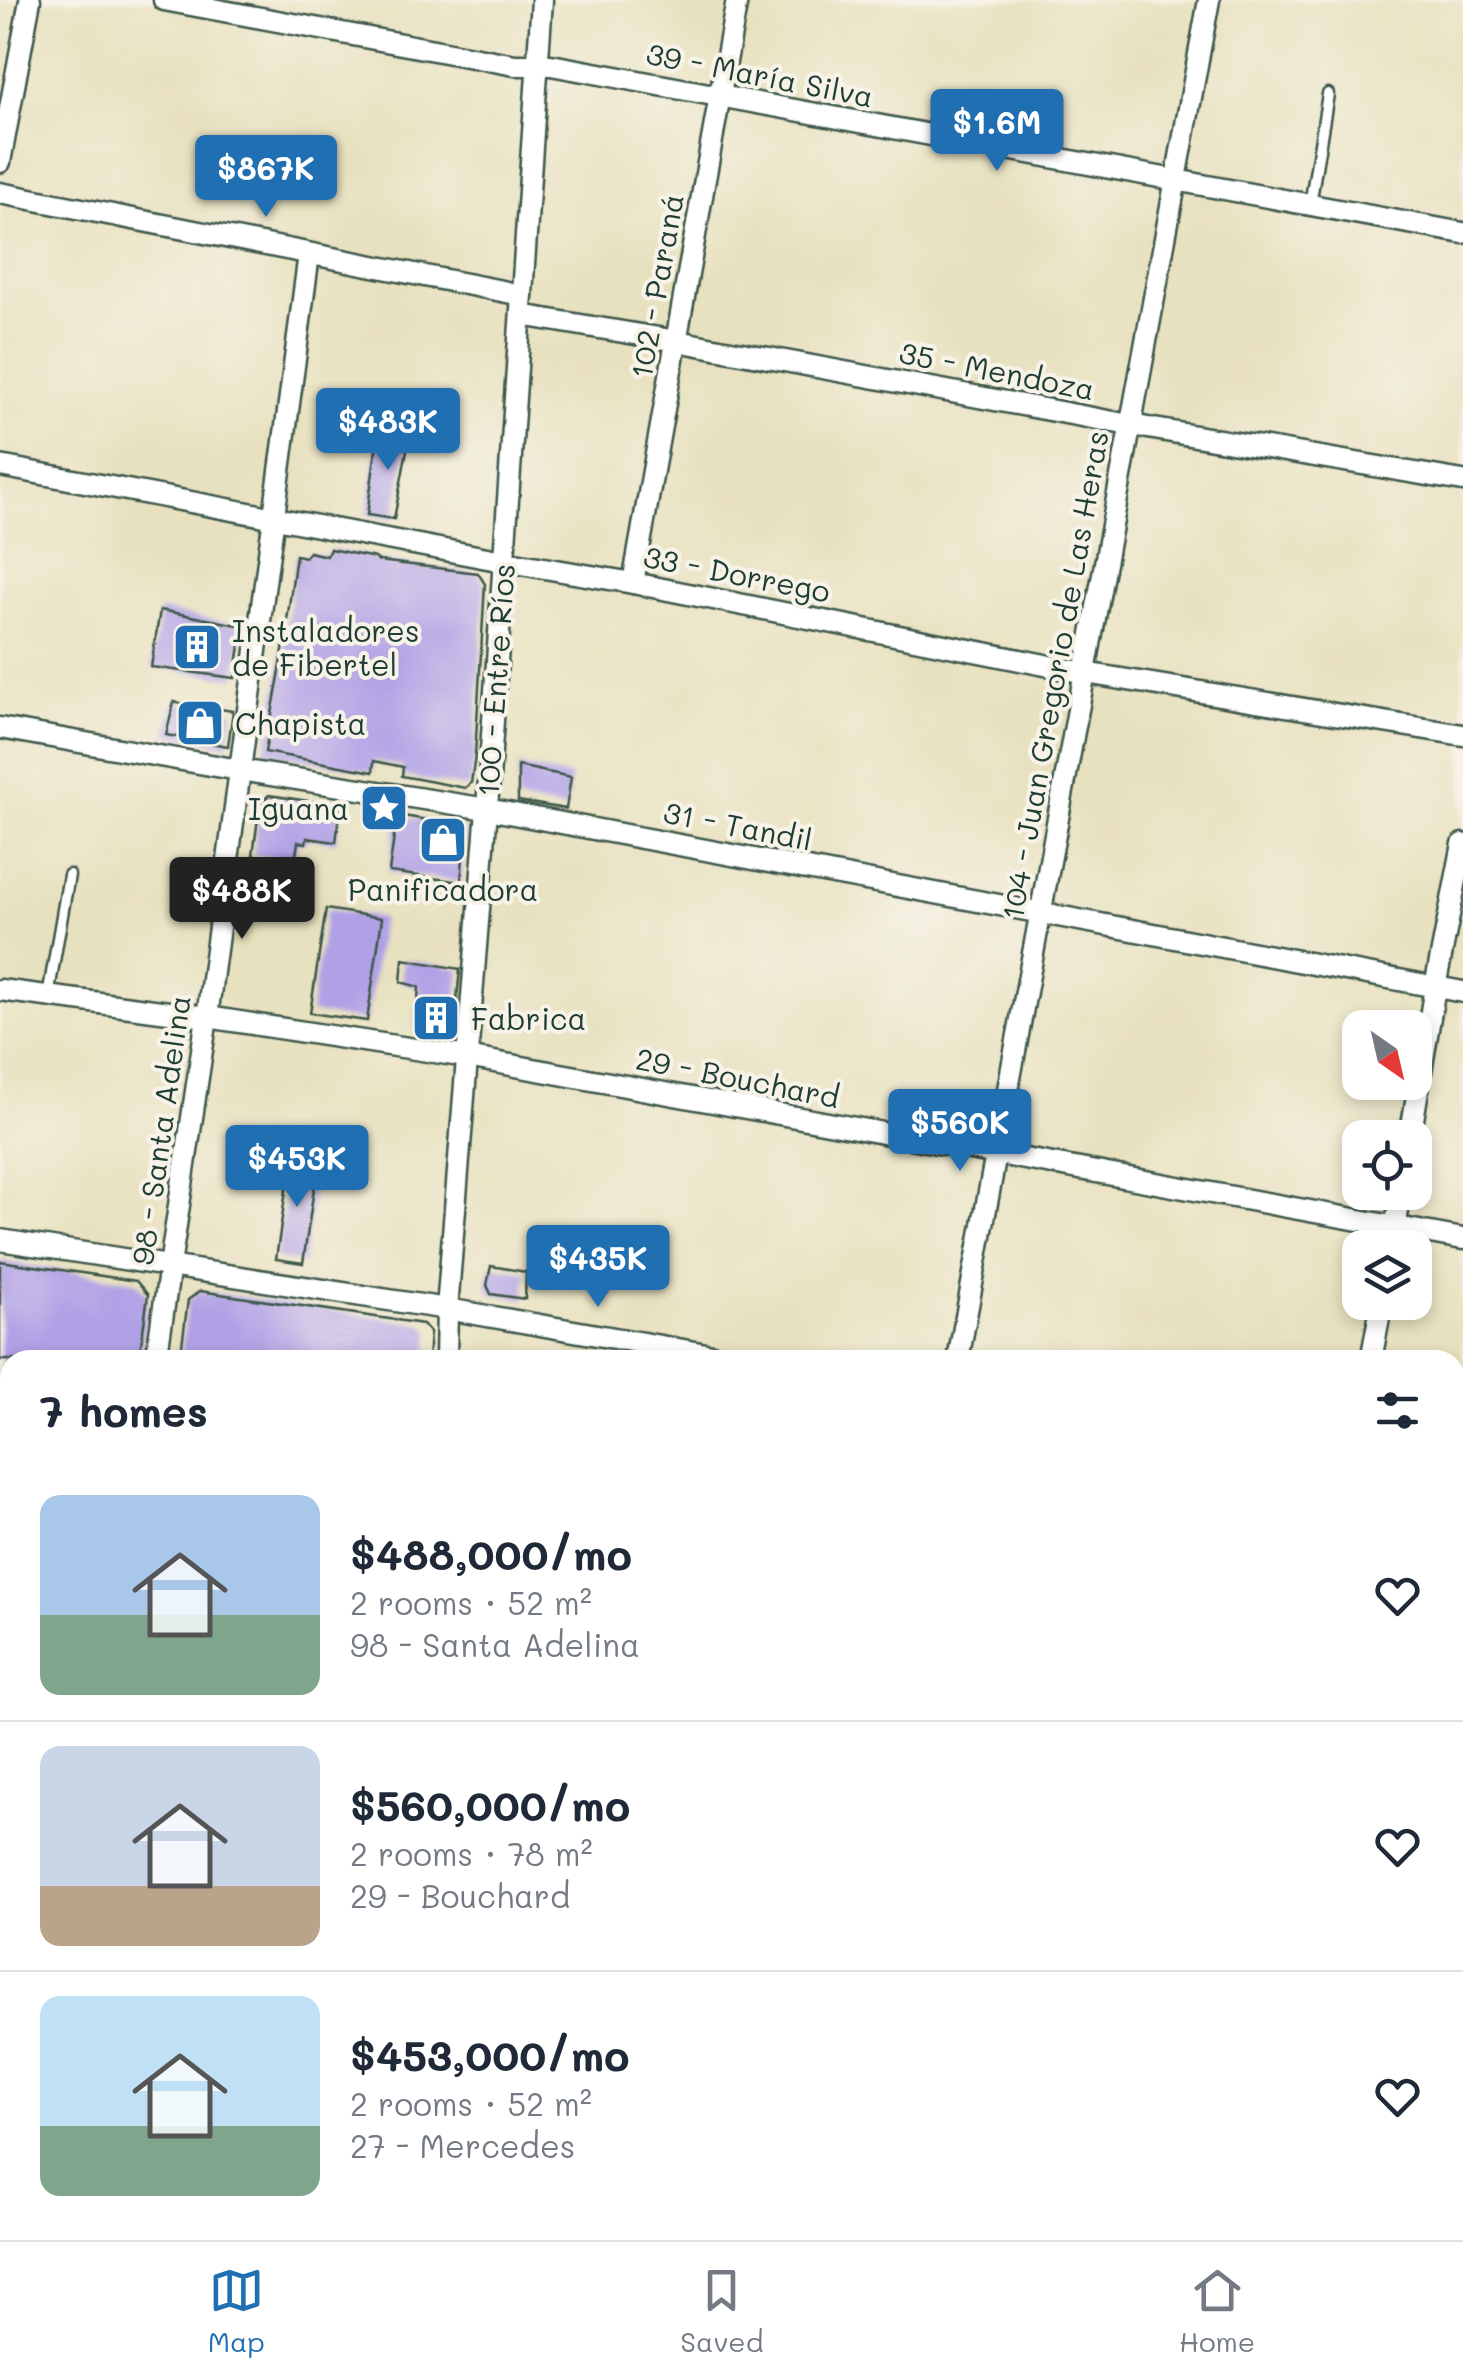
<!DOCTYPE html>
<meta charset="utf-8">
<style>
:root{--surface:#fff;--page:#f6f6f7;--text:#1f2937;--muted:#747a83;--line:#e0e1e3;--accent:#1f6fb2}
body{margin:0;font-family:Mali,sans-serif;background:var(--page);color:var(--text);height:100vh;display:flex;flex-direction:column;font-size:38px;white-space:nowrap}
*{box-sizing:border-box;margin:0}
p{font-size:32px;color:var(--muted)}
.icon{flex:none;width:55px;height:55px;fill:none;stroke:currentColor;stroke-width:2;stroke-linecap:round;stroke-linejoin:round}
.map{position:relative;flex:1;overflow:hidden}
.panel{position:absolute;left:0px;top:1350px;width:1465px;height:890px;display:flex;flex-direction:column;background:var(--surface);border-radius:30px 30px 0 0;box-shadow:0 5px 15px #0003}
.panel>*{flex:none}
.needle{width:65px;rotate:146deg}
.tools{position:absolute;left:1342px;top:1010px;display:grid;gap:20px}
.tools a{display:grid;place-items:center;width:90px;height:90px;border-radius:20px;background:var(--surface);box-shadow:0 5px 15px #0003;font-size:50px}
.price{position:absolute;translate:-50% -85px;padding:0 22px;border-radius:10px;background:var(--accent);color:#fff;font-size:32px;line-height:65px;filter:drop-shadow(0 2px 5px #0008)}
.price::after{content:'';position:absolute;left:50%;top:60px;width:30px;height:22px;margin-left:-15px;background:inherit;clip-path:polygon(0 0,100% 0,50% 100%)}
.price.active{background:#222;color:#fff}
ul{padding:0;list-style:none}
li{display:flex;align-items:center;gap:30px;height:250px;padding:0 40px}
li+li{border-top:2px solid var(--line)}
li span{display:grid;place-items:center;flex:none;width:280px;height:200px;border-radius:20px;color:#555}
li>.icon{margin-inline-start:auto}
span .icon{width:120px;height:120px;fill:#fffc;stroke-width:1}
li b{font-size:42px}
h2{display:flex;justify-content:space-between;align-items:center;height:120px;padding:0 40px;font-size:42px}
.tab-bar{display:flex;justify-content:space-around;align-items:center;height:140px;border-top:2px solid var(--line);background:var(--surface);font-size:28px;color:var(--muted)}
.tab-bar a{display:grid;justify-items:center;gap:5px}
.tab-bar .active{color:var(--accent)}
.map>svg:first-child{display:block}
</style>
<div class="map">
<svg width="1463" height="2240" viewBox="0 0 1463 2240">
<rect width="100%" height="100%" fill="#f7f3e8"/>
<filter id="ink" filterUnits="userSpaceOnUse"><feTurbulence type="fractalNoise" baseFrequency=".01" numOctaves="2"/><feDisplacementMap in="SourceGraphic" scale="20" xChannelSelector="R" yChannelSelector="G"/><feConvolveMatrix kernelMatrix="1 2 1 2 8 2 1 2 1" color-interpolation-filters="sRGB"/></filter>
<filter id="wash" filterUnits="userSpaceOnUse"><feTurbulence type="fractalNoise" baseFrequency=".0048" numOctaves="4" result="noise"/><feDisplacementMap in="SourceGraphic" scale="40" xChannelSelector="R" yChannelSelector="G"/><feGaussianBlur stdDeviation="2.25" result="paint"/><feColorMatrix in="noise" values="0 0 0 0 0 0 0 0 0 0 0 0 0 0 0 0 0 1.4 0 .05"/><feComposite in="paint" operator="in"/></filter>
<g filter="url(#wash)">
<rect width="100%" height="100%" fill="#e8e1bf"/>
<g id="blocks">
<g fill="#b0a0e6">
<path d="M379,428l31,6 -16,85 -27,-4z"/>
<path d="M330,549l45,9 4,3 99,12 7,11 -10,172 -4,27 -6,5 -63,-12 1,-9 -29,-6 -1,11 -108,-20 16,-87 15,-110 9,2 4,-5 18,4z"/>
<path d="M160,610l83,16 -8,52 -84,-11z"/>
<path d="M174,702l59,9 -5,35 -62,-11z"/>
<path d="M518,766l53,11 -5,32 -48,-8z"/>
<path d="M269,795l72,11 -5,36 -29,-4 -1,5 -8,-1 -3,20 -42,-7 7,-52z"/>
<path d="M397,815l61,10 7,8 -4,49 -72,-10z"/>
<path d="M326,909l56,9 -15,103 -57,-8z"/>
<path d="M403,959l57,10 -7,69 -38,-6 4,-45 -18,-5z"/>
<path d="M291,1156l27,5 -15,102 -27,-4z"/>
<path d="M0,1261l136,20 12,14 -9,65h-139z"/>
<path d="M491,1266l35,6 -1,27 -34,-5 -4,-9z"/>
<path d="M200,1291l223,33 7,8 -2,28h-248l8,-60z"/>
</g>
</g>
</g>
<g filter="url(#ink)">
<use href="#blocks" fill-opacity="0" stroke="#3d5649" stroke-width="2.5"/>
<g fill="none" stroke-linecap="round" stroke-linejoin="round">
<g stroke="#3d5649" stroke-width="15">
<g id="lane">
<path d="M1310,205l18,-111"/>
<path d="M48,996l21,-121"/>
</g>
</g>
<g stroke="#3d5649" stroke-width="25">
<g id="street">
<path d="M164,0l351,65h36l912,168"/>
<path d="M0,162l30,-162"/>
<path d="M0,193l522,102"/>
<path d="M521,315l156,26 453,84 333,56"/>
<path d="M0,466l503,95 130,22 452,90 378,62"/>
<path d="M633,583l104,-583"/>
<path d="M0,728l239,42 248,39 976,183"/>
<path d="M0,990l207,27 260,40 996,182"/>
<path d="M1410,1138l25,-151 28,-143"/>
<path d="M0,1240l447,69 294,51"/>
<path d="M1392,1248l9,-56"/>
<path d="M156,1360l51,-343 102,-763"/>
<path d="M446,1360l1,-51 40,-500 55,-809"/>
<path d="M958,1360l251,-1360"/>
<path d="M1371,1360l11,-58"/>
<path d="M1455,1488l8,1"/>
<path d="M0,1490l10,2"/>
<path d="M1455,1917l8,-18"/>
<path d="M0,1997l10,2"/>
<path d="M0,2183l10,2"/>
<path d="M35,2240l2,-10"/>
<path d="M551,2240l6,-10"/>
<path d="M972,2240l7,-10"/>
<path d="M1314,2240l5,-10"/>
</g>
</g>
<g stroke="#3d5649" stroke-width="35">
<g id="secondary">
<path d="M1455,1709l8,2"/>
<path d="M0,1806l10,2"/>
<path d="M1029,2230l17,10"/>
<path d="M394,2240v-10"/>
</g>
</g>
<use href="#lane" stroke="#fff" stroke-width="10"/>
<use href="#street" stroke="#fff" stroke-width="20"/>
<use href="#secondary" stroke="#fce5d0" stroke-width="30"/>
</g>
</g>
<defs>
<g id="building-square" transform="scale(2.5)"><rect x="-9" y="-9" width="18" height="18" rx="4" fill="#1f6fb2" stroke="#f7f3e8"/><path d="M-4-6H4V6H1V3H-1V6H-4ZM-2.5-4.3h1.7v1.8h-1.7ZM.8-4.3h1.7v1.8H.8ZM-2.5-1h1.7V.8h-1.7ZM.8-1h1.7V.8H.8Z" fill="#fff"/></g>
<g id="shop-square" transform="scale(2.5)"><rect x="-9" y="-9" width="18" height="18" rx="4" fill="#1f6fb2" stroke="#f7f3e8"/><path d="M-5-2.5h2.3a2.7 3.5 0 0 1 5.4 0H5L5.5 6h-11ZM-1.5-2.5h3a1.5 2.3 0 0 0-3 0Z" fill="#fff"/></g>
<g id="sight-square" transform="scale(2.5)"><rect x="-9" y="-9" width="18" height="18" rx="4" fill="#1f6fb2" stroke="#f7f3e8"/><path d="M0-6L1.8-2.2L6-1.7L2.9 1.2L3.7 5.4L0 3.3L-3.7 5.4L-2.9 1.2L-6-1.7L-1.8-2.2Z" fill="#fff"/></g>
</defs>
<g fill-rule="evenodd">
<use href="#building-square" x="197" y="647"/>
<use href="#shop-square" x="200" y="723"/>
<use href="#sight-square" x="384" y="808"/>
<use href="#shop-square" x="443" y="840"/>
<use href="#building-square" x="436" y="1018"/>
</g>
<g text-anchor="middle" dominant-baseline="central" stroke-width="8" stroke-linejoin="round" paint-order="stroke">
<g font-size="30" fill="#1f3d34" stroke="#f7f3e8">
<text transform="translate(760 74) rotate(11)">39 - María Silva</text>
<text transform="translate(656 286) rotate(-80)">102 - Paraná</text>
<text transform="translate(997 370) rotate(11)">35 - Mendoza</text>
<text transform="translate(737 573) rotate(11)">33 - Dorrego</text>
<text transform="translate(1054 675) rotate(-80)">104 - Juan Gregorio de Las Heras</text>
<text transform="translate(495 680) rotate(-86)">100 - Entre Ríos</text>
<text transform="translate(738 825) rotate(11)">31 - Tandil</text>
<text transform="translate(738 1077) rotate(11)">29 - Bouchard</text>
<text transform="translate(160 1130) rotate(-82)">98 - Santa Adelina</text>
</g>
<g font-size="30" fill="#1f3d34" stroke="#f7f3e8" text-anchor="start">
<text x="232" y="630">Instaladores<tspan x="232" dy="34">de Fibertel</tspan></text>
<text x="235" y="723">Chapista</text>
<text x="349" y="808" text-anchor="end">Iguana</text>
<text x="443" y="889" text-anchor="middle">Panificadora</text>
<text x="471" y="1018">Fabrica</text>
</g>
</g>
</svg>
<div class="tools">
<a><svg class="needle" viewBox="-14 -14 28 28"><path d="M0-13l5 13h-10z" fill="#e53935"/><path d="M0 13l5-13h-10z" fill="#747a83"/></svg></a>
<a><svg class="icon" aria-label="locate" viewBox="0 0 24 24"><circle cx="12" cy="12" r="6"/><path d="M12 2v4M12 18v4M2 12h4M18 12h4"/></svg></a>
<a><svg class="icon" aria-label="layers" viewBox="0 0 24 24"><path d="M12 4l9 5-9 5-9-5zM3 14l9 5 9-5"/></svg></a>
</div>
<b class="price" style="left:997px;top:174px">$1.6M</b>
<b class="price" style="left:266px;top:220px">$867K</b>
<b class="price" style="left:388px;top:473px">$483K</b>
<b class="price active" style="left:242px;top:942px">$488K</b>
<b class="price" style="left:960px;top:1174px">$560K</b>
<b class="price" style="left:297px;top:1210px">$453K</b>
<b class="price" style="left:598px;top:1310px">$435K</b>
<section class="panel">
<h2>7 homes<svg class="icon" aria-label="filters" viewBox="0 0 24 24"><path d="M4 7h16M4 17h16"/><circle cx="9" cy="7" r="2"/><circle cx="15" cy="17" r="2"/></svg></h2>
<ul>
<li><span style="background:linear-gradient(#a9c7e8 60%,#7fa58c 0)"><svg class="icon" aria-label="home" viewBox="0 0 24 24"><path d="M3 11l9-7 9 7M6 9v11h12V9"/></svg></span><div><b>$488,000/mo</b><p>2 rooms · 52 m²</p><p>98 - Santa Adelina</p></div><svg class="icon" aria-label="heart" viewBox="0 0 24 24"><path d="M12 20l-8-8c-3-5 5-10 8-4 3-6 11-1 8 4z"/></svg></li>
<li><span style="background:linear-gradient(#c9d6e8 70%,#b9a48a 0)"><svg class="icon" aria-label="home" viewBox="0 0 24 24"><path d="M3 11l9-7 9 7M6 9v11h12V9"/></svg></span><div><b>$560,000/mo</b><p>2 rooms · 78 m²</p><p>29 - Bouchard</p></div><svg class="icon" aria-label="heart" viewBox="0 0 24 24"><path d="M12 20l-8-8c-3-5 5-10 8-4 3-6 11-1 8 4z"/></svg></li>
<li><span style="background:linear-gradient(#bfe0f5 65%,#7fa58c 0)"><svg class="icon" aria-label="home" viewBox="0 0 24 24"><path d="M3 11l9-7 9 7M6 9v11h12V9"/></svg></span><div><b>$453,000/mo</b><p>2 rooms · 52 m²</p><p>27 - Mercedes</p></div><svg class="icon" aria-label="heart" viewBox="0 0 24 24"><path d="M12 20l-8-8c-3-5 5-10 8-4 3-6 11-1 8 4z"/></svg></li>
</ul>
</section>
</div>
<nav class="tab-bar">
<a class="active"><svg class="icon" aria-label="map" viewBox="0 0 24 24"><path d="M3 6l6-2 6 2 6-2v14l-6 2-6-2-6 2zM9 4v14M15 6v14"/></svg>Map</a>
<a><svg class="icon" aria-label="saved" viewBox="0 0 24 24"><path d="M7 4h10v16l-5-4-5 4z"/></svg>Saved</a>
<a><svg class="icon" aria-label="home" viewBox="0 0 24 24"><path d="M3 11l9-7 9 7M6 9v11h12V9"/></svg>Home</a>
</nav>
